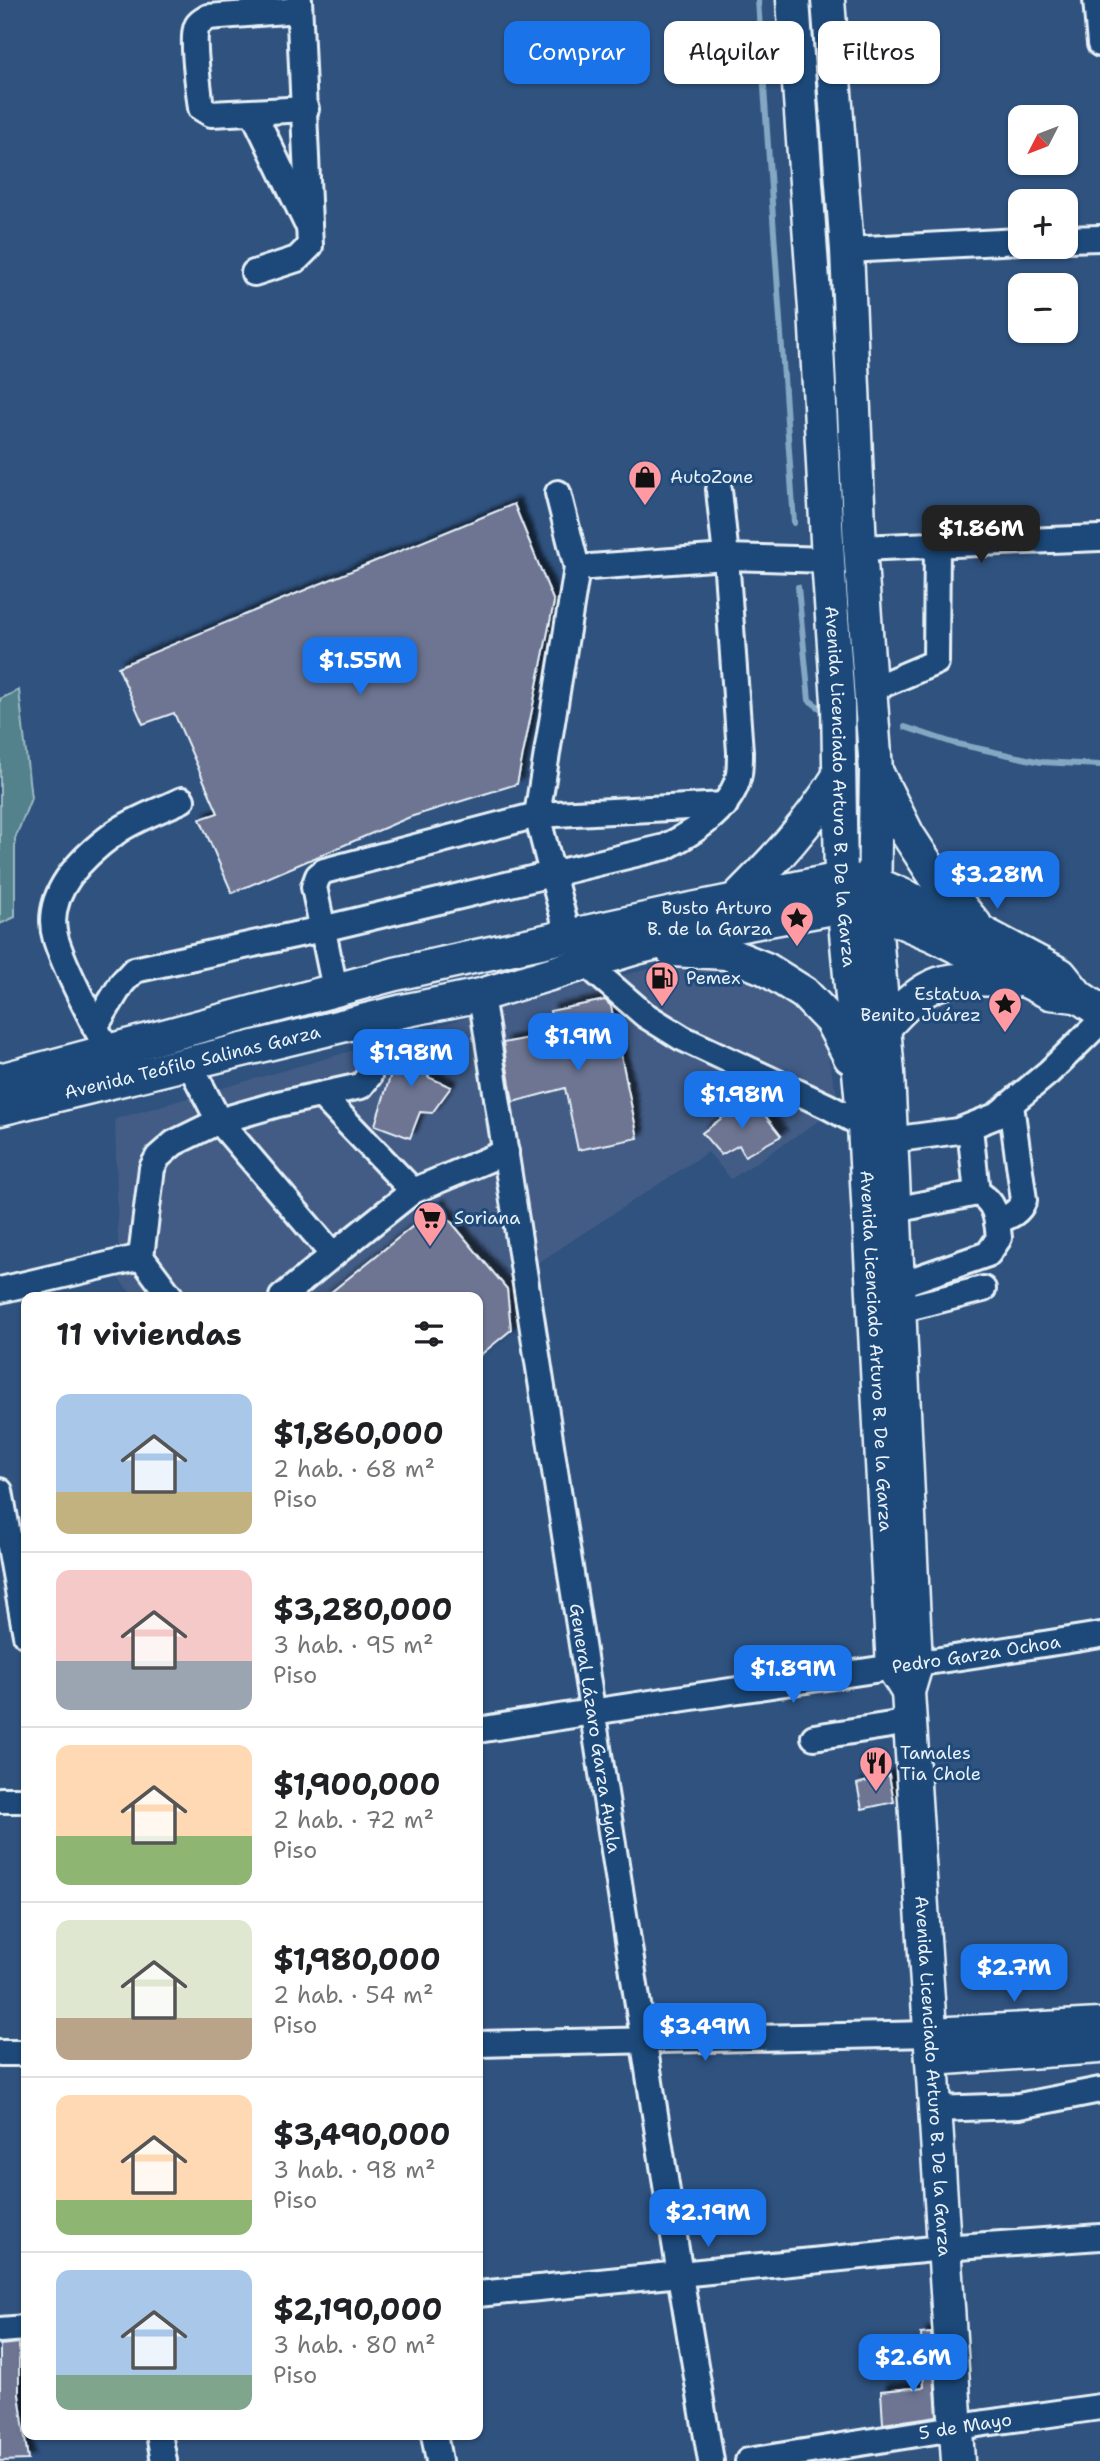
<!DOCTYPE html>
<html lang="es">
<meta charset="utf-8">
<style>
:root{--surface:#fff;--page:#f6f6f6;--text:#202124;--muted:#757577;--line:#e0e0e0;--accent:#1a73e8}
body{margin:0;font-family:"Shantell Sans",sans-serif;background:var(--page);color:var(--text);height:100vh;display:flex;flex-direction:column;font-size:26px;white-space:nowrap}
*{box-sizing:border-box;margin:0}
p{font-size:23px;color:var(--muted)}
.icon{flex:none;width:38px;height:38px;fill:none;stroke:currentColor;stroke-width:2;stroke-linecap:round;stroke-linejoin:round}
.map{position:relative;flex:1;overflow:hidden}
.panel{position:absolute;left:21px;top:1292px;width:462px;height:1148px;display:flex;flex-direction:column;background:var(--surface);border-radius:14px;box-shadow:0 2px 5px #0004}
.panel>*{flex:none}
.banner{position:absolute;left:504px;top:21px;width:490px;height:63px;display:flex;gap:14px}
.needle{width:46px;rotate:228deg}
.buttons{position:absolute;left:1008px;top:105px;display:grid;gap:14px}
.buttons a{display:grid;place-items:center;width:70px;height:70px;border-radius:14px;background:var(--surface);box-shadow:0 2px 5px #0004;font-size:35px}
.price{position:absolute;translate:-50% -60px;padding:0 16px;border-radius:14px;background:var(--accent);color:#fff;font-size:23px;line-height:46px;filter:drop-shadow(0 2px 4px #0008)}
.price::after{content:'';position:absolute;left:50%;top:42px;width:21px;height:16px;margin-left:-10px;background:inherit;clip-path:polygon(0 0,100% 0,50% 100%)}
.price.current{background:#222;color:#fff}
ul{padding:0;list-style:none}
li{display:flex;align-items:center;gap:21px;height:175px;padding:0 35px}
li+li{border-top:2px solid var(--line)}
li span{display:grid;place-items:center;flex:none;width:196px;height:140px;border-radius:14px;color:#555}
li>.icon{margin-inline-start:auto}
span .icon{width:84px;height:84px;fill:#fffc;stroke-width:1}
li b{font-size:30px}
h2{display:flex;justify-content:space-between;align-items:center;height:84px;padding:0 35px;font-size:30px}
.pill{padding:0 24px;border-radius:14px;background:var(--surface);box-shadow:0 2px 5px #0004;font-size:24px;line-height:63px}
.pill.current{background:var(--accent);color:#fff}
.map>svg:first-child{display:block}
</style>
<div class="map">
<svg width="1100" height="2461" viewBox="0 0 1100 2461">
<defs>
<filter id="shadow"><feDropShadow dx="6" dy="-6" stdDeviation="2" flood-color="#0009"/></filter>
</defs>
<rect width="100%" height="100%" fill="#2f527f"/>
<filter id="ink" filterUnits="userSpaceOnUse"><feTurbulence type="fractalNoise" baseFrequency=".0143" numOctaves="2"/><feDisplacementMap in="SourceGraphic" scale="14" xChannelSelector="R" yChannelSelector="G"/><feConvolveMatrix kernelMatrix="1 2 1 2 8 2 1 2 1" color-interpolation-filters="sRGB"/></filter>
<g filter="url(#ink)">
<path fill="#425c85" d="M678,962h50l62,39 24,23 12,25 14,58 -109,72 -23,-27 -175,114 -9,51 -46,40v-60h-344l-15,-18 -4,-160 455,-131z"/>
<path fill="#52828c" stroke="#9dbac2" stroke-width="2" d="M19,690l12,108 -16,41v78l-15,7v-225z"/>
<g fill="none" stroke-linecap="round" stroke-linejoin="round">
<g stroke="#84a7c3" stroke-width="6">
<path d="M758,0l36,523"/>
<path d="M798,587l11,113 11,8"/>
<path d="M905,727l48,16 88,19 59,3"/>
</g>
</g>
<g fill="#6d7492" stroke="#e8f1f8" stroke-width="2" filter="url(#shadow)">
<path d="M514,504l40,98 -37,182 -107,33 -178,76 -32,-74 18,-6 -44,-100 -31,11 -25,-57z"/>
<path d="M605,1000l6,6 27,132 -60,12 -13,-62 -52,14 -10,-59 51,-10 -4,-22z"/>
<path d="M431,1037l6,18 -9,22 23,10 -19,26 -12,-1 -10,26 -35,-13 24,-77z"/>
<path d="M738,1106l21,2 22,28 -36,20 -6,-11 -18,10 -19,-22z"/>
<path d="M438,1206l69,83 4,41 -33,27v-60h-153z"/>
<path d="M889,1775l5,27 -32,7 -5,-25z"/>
<path d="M931,2333l6,83 -54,8 -2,-33 43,-4 -3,-53z"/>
<path d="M19,2343v51l9,66 -28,1v-116z"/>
</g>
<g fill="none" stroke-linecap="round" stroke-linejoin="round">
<g stroke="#e8f1f8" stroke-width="30">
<g id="minor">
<path d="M1096,0l4,44"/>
<path d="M299,10l-91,7c-5,3 -11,6 -12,12 -4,13 3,62 5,79l10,6 95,-5"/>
<path d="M253,112l53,110"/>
<path d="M1066,239l34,-1"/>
<path d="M847,250l173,-9"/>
<path d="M254,273l43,-14 13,-13 -11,-246"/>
<path d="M558,493l19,75 -40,247 31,120"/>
<path d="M860,548l240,-10"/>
<path d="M577,568l149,-11 102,3"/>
<path d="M870,690l66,-28 1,-118"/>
<path d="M585,963l60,52 37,23 145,68 64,34 67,-9 38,-15 53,-44 51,-50"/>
<path d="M335,989l-21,-102 4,-11 6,-5 213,-56 188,-10"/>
<path id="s1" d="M481,995l199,1280 31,186"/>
<path d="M95,1027l27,-44 12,-13 188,-41 343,-82c28,-14 68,-39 74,-73 1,-7 1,-15 1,-22l-14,-195 -7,-67"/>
<path d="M101,1038c-15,-32 -34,-64 -45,-98 -14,-45 26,-83 59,-107 19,-14 46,-23 67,-33"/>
<path d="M189,1063l30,58 114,134 -51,42"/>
<path d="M321,1095l92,96 -80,64"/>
<path d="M413,1191l93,-39"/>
<path d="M895,1210l82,-17"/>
<path d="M997,1221c13,-5 22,-8 27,-21l-13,-95"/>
<path d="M898,1285l90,-31 11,-16c-2,-19 -3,-37 -22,-45l-7,-65"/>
<path d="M0,1290l141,-33"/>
<path d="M171,1297l-30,-40 11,-89 6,-11 16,-14 45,-22 59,-17 83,-18 8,-10 9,-59"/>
<path d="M899,1310l84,-21"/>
<path d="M0,1491l26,144"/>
<path id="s2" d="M478,1730c207,-34 415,-61 622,-95"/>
<path d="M814,1737l96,-15"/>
<path d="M0,1800h26"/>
<path d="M478,2044l453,-10"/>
<path d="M0,2053h26"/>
<path d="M935,2109l84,-3 81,-16"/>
<path d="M478,2294l465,-46 157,-11"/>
<path d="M0,2330l26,-2"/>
<path d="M159,2434l5,27"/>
<path d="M434,2434l5,27"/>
<path id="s3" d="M748,2461l237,-38 115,-16"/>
</g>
</g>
<g stroke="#e8f1f8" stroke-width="37">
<g id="major">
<path id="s4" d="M793,0l22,309 13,251 10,141 3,178 23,246 29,543 15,24"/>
<path id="s5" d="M828,0l19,250 13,298 16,222 -2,140 14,163 28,592 -8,27 50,769"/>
<path d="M878,775l30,60 26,40 41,49"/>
<path d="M736,899c40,-40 72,-74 102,-122"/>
<path d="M672,950l54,3 40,16 38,24 27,28 19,36"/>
<path d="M883,1029c48,-54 61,-52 131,-48"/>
<path d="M0,1080l395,-106 292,-64 154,-31 33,4 56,24 53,26 77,41 18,22 22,15"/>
<path id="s6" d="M0,1109l403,-98 78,-16 155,-47 68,-16 140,-26 30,4 59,25 117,58 25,3"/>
<path d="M931,2034l169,-9"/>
<path d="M932,2059l167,-12"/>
</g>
</g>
<use href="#minor" stroke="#1f4a7a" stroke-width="24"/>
<use href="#major" stroke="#1f4a7a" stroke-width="32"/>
</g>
</g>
<defs>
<g id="shop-pin" transform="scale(1.75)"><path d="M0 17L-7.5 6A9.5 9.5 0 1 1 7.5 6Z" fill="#ff9aa2" stroke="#1f4a7a"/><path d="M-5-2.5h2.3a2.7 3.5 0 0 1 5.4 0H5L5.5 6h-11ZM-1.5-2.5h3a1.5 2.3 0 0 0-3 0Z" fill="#111"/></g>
<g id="sight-pin" transform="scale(1.75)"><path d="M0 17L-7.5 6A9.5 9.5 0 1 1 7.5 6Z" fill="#ff9aa2" stroke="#1f4a7a"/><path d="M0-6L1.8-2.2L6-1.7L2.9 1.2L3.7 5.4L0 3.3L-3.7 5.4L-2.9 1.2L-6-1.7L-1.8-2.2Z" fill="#111"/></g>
<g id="fuel-pin" transform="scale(1.75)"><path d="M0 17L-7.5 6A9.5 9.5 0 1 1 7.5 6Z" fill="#ff9aa2" stroke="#1f4a7a"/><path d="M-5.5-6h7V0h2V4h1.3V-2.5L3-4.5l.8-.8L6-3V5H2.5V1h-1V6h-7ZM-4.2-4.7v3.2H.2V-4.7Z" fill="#111"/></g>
<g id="supermarket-pin" transform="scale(1.75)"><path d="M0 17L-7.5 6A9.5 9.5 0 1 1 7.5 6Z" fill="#ff9aa2" stroke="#1f4a7a"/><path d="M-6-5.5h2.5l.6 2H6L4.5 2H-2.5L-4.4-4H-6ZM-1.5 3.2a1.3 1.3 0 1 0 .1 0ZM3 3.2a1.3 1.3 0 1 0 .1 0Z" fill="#111"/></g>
<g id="restaurant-pin" transform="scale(1.75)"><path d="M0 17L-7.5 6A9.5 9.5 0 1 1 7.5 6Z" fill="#ff9aa2" stroke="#1f4a7a"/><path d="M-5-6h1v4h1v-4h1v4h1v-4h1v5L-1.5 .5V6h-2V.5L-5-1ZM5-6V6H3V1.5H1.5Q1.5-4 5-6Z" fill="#111"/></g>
</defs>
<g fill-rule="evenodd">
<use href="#shop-pin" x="645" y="477"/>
<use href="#sight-pin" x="797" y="918"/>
<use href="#fuel-pin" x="662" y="978"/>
<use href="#sight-pin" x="1005" y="1004"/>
<use href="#supermarket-pin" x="430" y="1218"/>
<use href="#restaurant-pin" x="876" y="1763"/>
</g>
<g text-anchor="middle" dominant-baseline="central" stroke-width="6" stroke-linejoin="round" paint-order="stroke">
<g font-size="18" fill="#e8f1f8" stroke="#1f4a7a" text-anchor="start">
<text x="670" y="477">AutoZone</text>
<text x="772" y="908" text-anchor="end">Busto Arturo<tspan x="772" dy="21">B. de la Garza</tspan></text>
<text x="686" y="978">Pemex</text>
<text x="981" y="994" text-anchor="end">Estatua<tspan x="981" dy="21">Benito Juárez</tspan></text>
<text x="454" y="1218">Soriana</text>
<text x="900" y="1753">Tamales<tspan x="900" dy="21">Tia Chole</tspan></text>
</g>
<g font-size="18" fill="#e8f1f8" stroke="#1f4a7a">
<text stroke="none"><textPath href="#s4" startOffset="788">Avenida Licenciado Arturo B. De la Garza</textPath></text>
<text stroke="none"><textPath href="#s6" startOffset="198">Avenida Teófilo Salinas Garza</textPath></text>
<text stroke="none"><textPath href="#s4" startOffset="1354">Avenida Licenciado Arturo B. De la Garza</textPath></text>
<text stroke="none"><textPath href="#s2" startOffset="504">Pedro Garza Ochoa</textPath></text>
<text stroke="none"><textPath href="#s1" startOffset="742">General Lázaro Garza Ayala</textPath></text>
<text stroke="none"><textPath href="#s5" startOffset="2081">Avenida Licenciado Arturo B. De la Garza</textPath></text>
<text stroke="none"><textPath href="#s3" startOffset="220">5 de Mayo</textPath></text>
</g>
</g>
</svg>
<div class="buttons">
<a><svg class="needle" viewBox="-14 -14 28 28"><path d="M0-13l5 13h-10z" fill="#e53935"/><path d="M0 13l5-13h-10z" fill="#757577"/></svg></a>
<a>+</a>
<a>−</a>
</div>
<b class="price current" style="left:981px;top:565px">$1.86M</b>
<b class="price" style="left:360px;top:697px">$1.55M</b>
<b class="price" style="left:997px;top:911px">$3.28M</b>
<b class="price" style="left:578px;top:1073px">$1.9M</b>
<b class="price" style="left:411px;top:1089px">$1.98M</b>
<b class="price" style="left:742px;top:1131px">$1.98M</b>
<b class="price" style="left:793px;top:1705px">$1.89M</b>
<b class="price" style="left:1014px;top:2004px">$2.7M</b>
<b class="price" style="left:705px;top:2063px">$3.49M</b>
<b class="price" style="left:708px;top:2249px">$2.19M</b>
<b class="price" style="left:913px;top:2394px">$2.6M</b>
<div class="banner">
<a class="pill current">Comprar</a>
<a class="pill">Alquilar</a>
<a class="pill">Filtros</a>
</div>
<section class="panel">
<h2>11 viviendas<svg class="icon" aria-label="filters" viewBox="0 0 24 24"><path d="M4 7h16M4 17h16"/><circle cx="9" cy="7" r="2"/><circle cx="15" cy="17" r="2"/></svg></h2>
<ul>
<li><span style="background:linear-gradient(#a9c7e8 70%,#c2b280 0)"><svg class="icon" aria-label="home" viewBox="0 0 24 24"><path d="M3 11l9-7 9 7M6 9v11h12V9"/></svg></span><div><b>$1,860,000</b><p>2 hab. · 68 m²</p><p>Piso</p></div></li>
<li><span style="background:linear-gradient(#f6c9c9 65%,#9aa5b1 0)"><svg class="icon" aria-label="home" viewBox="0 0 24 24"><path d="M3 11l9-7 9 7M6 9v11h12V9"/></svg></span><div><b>$3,280,000</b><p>3 hab. · 95 m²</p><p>Piso</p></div></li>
<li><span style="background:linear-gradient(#ffd9b3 65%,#8fb573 0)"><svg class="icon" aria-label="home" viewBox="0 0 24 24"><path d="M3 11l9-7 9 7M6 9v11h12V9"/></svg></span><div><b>$1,900,000</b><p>2 hab. · 72 m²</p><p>Piso</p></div></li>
<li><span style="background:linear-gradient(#dfe7d0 70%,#b9a48a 0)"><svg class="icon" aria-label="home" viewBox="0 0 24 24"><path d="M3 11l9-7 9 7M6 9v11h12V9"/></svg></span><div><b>$1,980,000</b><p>2 hab. · 54 m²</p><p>Piso</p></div></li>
<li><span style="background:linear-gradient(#ffd9b3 75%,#8fb573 0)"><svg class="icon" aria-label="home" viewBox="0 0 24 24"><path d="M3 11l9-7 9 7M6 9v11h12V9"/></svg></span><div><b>$3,490,000</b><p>3 hab. · 98 m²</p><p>Piso</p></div></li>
<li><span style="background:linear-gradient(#a9c7e8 75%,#7fa58c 0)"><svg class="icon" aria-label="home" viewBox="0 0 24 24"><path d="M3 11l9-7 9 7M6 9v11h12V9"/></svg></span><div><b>$2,190,000</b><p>3 hab. · 80 m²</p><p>Piso</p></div></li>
</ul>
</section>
</div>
